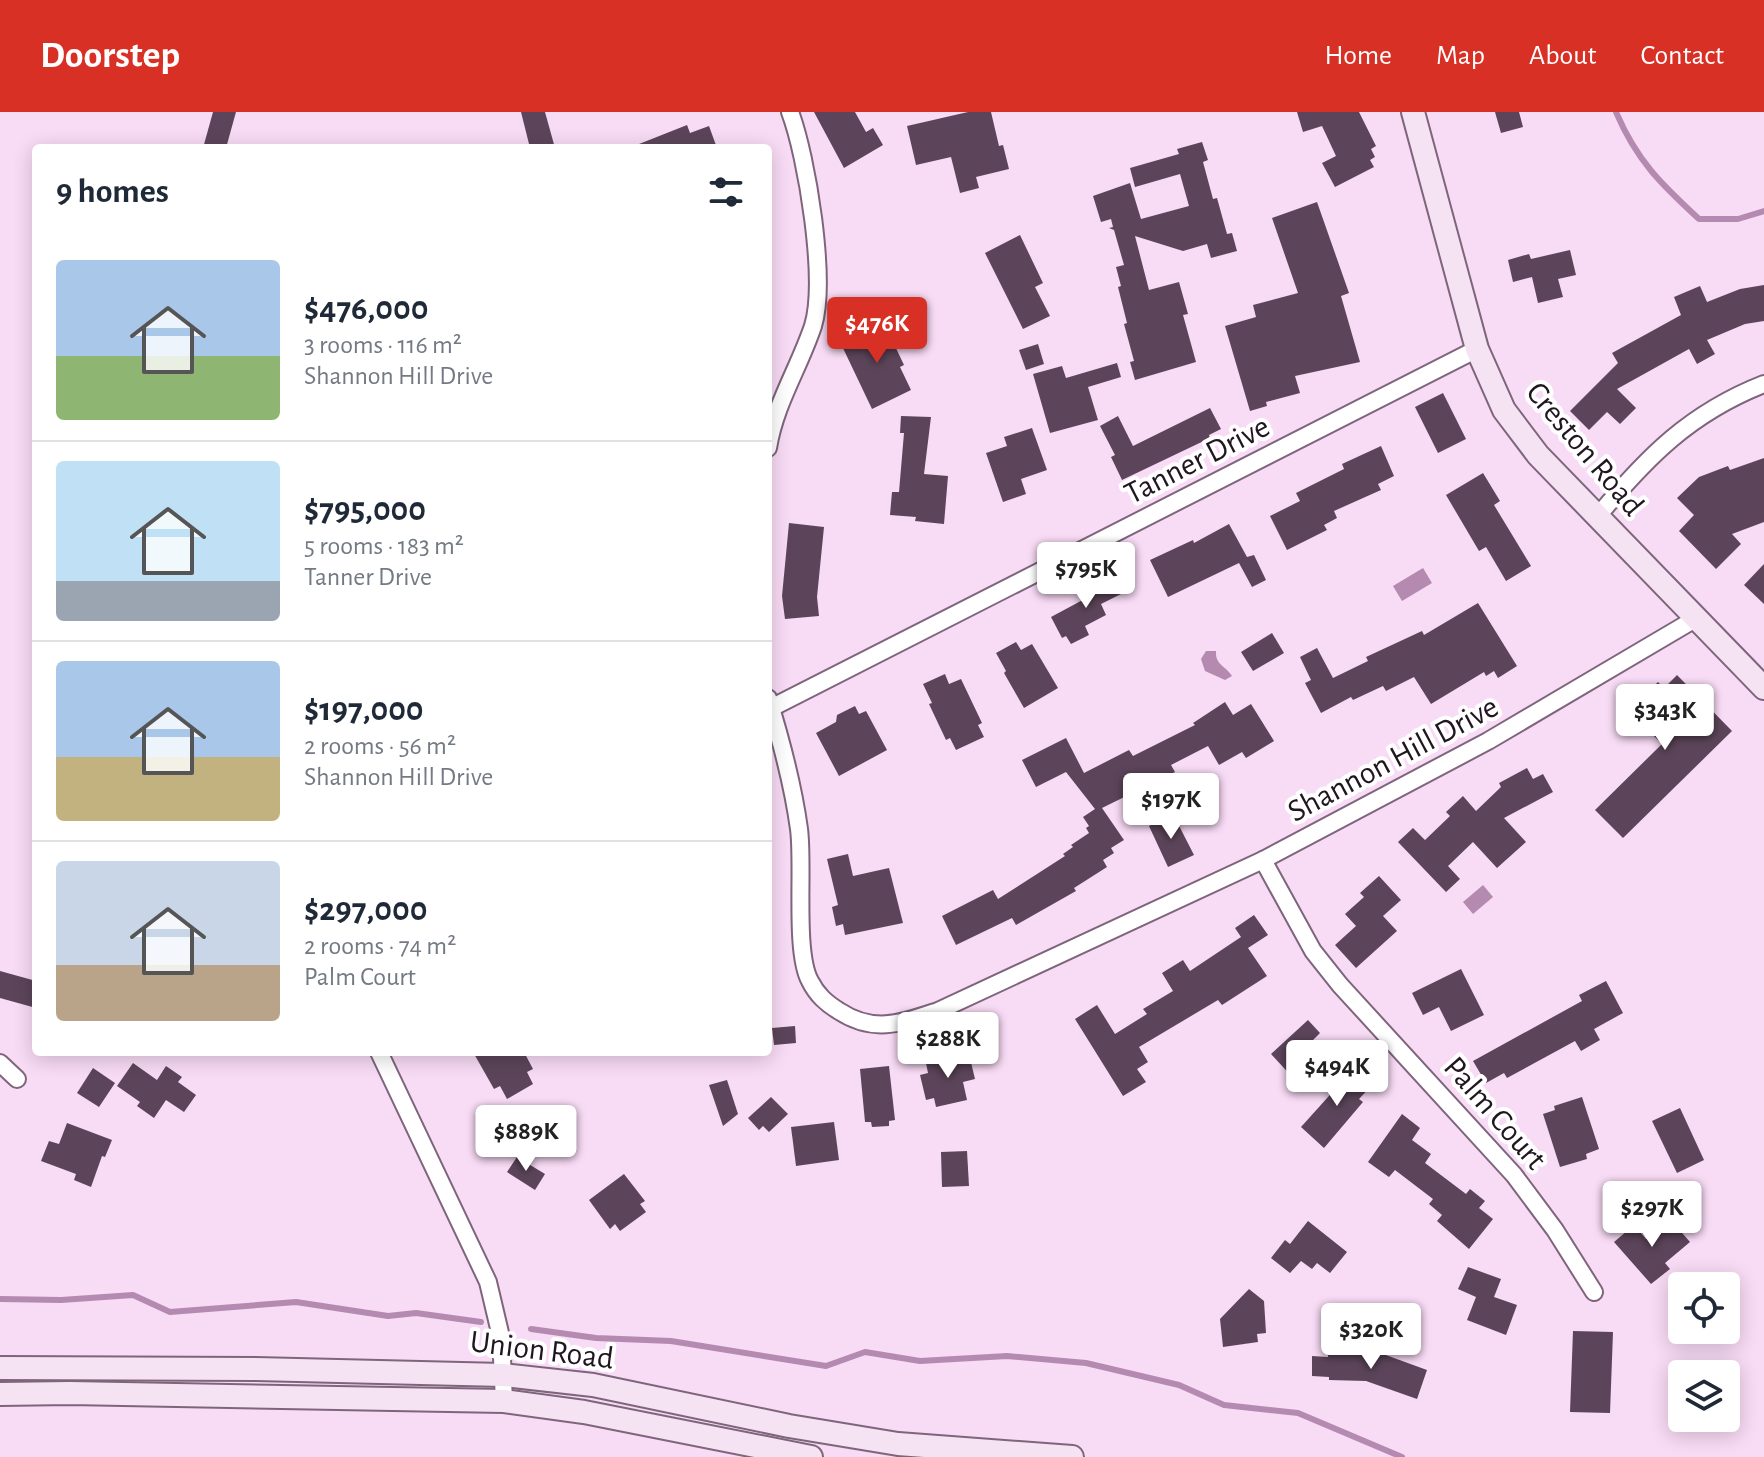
<!DOCTYPE html>
<meta charset="utf-8">
<style>
:root{--surface:#fff;--page:#f2f2f3;--text:#1f2937;--muted:#747a83;--line:#e0e1e3;--accent:#d93025}
body{margin:0;font-family:"Alegreya Sans",sans-serif;background:var(--page);color:var(--text);height:100vh;display:flex;flex-direction:column;font-size:30px;white-space:nowrap}
*{box-sizing:border-box;margin:0}
p{font-size:26px;color:var(--muted)}
.icon{flex:none;width:44px;height:44px;fill:none;stroke:currentColor;stroke-width:2;stroke-linecap:round;stroke-linejoin:round}
.map{position:relative;flex:1;overflow:hidden}
.side{position:absolute;left:32px;top:32px;width:740px;height:912px;display:flex;flex-direction:column;background:var(--surface);border-radius:8px;box-shadow:0 4px 20px #0003}
.side>*{flex:none}
.buttons{position:absolute;left:1668px;top:1160px;display:grid;gap:16px}
.buttons a{display:grid;place-items:center;width:72px;height:72px;border-radius:8px;background:var(--surface);box-shadow:0 4px 20px #0003;font-size:40px}
.price{position:absolute;translate:-50% -68px;padding:0 18px;border-radius:8px;background:#fff;color:#222;font-size:26px;line-height:52px;filter:drop-shadow(0 2px 4px #0008)}
.price::after{content:'';position:absolute;left:50%;top:48px;width:24px;height:18px;margin-left:-12px;background:inherit;clip-path:polygon(0 0,100% 0,50% 100%)}
.price.selected{background:var(--accent);color:#fff}
ul{padding:0;list-style:none}
li{display:flex;align-items:center;gap:24px;height:200px;padding:0 24px}
li+li{border-top:2px solid var(--line)}
li span{display:grid;place-items:center;flex:none;width:224px;height:160px;border-radius:8px;color:#555}
li>.icon{margin-inline-start:auto}
span .icon{width:96px;height:96px;fill:#fffc;stroke-width:1}
li b{font-size:34px}
h2{display:flex;justify-content:space-between;align-items:center;height:96px;padding:0 24px;font-size:34px}
header{display:flex;align-items:center;gap:48px;box-sizing:border-box;height:112px;padding:0 40px;background:var(--accent);color:#fff}
header strong{font-size:38px}
nav{display:flex;gap:44px;margin-inline-start:auto;font-size:28px}
.map>svg:first-child{display:block}
</style>
<header>
<strong>Doorstep</strong>
<nav><a>Home</a><a>Map</a><a>About</a><a>Contact</a></nav>
</header>
<div class="map">
<svg width="1764" height="1345" viewBox="0 0 1764 1345">
<rect width="100%" height="100%" fill="#f8dbf5"/>
<g fill="#b58ab1">
<path d="M1423,456l9,15 -30,18 -9,-15z"/>
<path d="M1206,539h10c-1,14 10,15 16,25l-7,4 -20,-9 -4,-12z"/>
<path d="M1483,773l10,12 -20,17 -10,-12z"/>
</g>
<g fill="none" stroke-linecap="round" stroke-linejoin="round">
<g stroke="#b58ab1" stroke-width="6">
<path d="M1616,0c21,49 45,72 83,107h39l26,-8"/>
<path d="M0,1187l61,1 72,-5 37,17 126,-10 92,14 28,-3 65,9"/>
<path d="M531,1217l65,9 75,3 155,25 39,-14 55,9 87,-5 79,7 93,22 45,20 74,8 104,44"/>
</g>
</g>
<g fill="#5c455a">
<path d="M213,0h23l-10,36h-23z"/>
<path d="M521,0h24l10,36h-25z"/>
<path d="M814,0h41l11,20 7,-4 10,17 -39,23z"/>
<path d="M968,0h23l8,34 4,-1 6,24 -33,8 3,11 -19,5 -9,-36 -35,8 -9,-39z"/>
<path d="M1297,0h62l17,34 -5,3 4,8 -5,3 4,7 -39,20 -13,-24 14,-7 -14,-30 -19,6z"/>
<path d="M1495,0h24l4,15 -22,6z"/>
<path d="M687,13l3,8 19,-7 8,22h-88z"/>
<path d="M1202,30l6,18 -5,2 10,37 4,-1 10,36 5,-1 5,18 -26,7 -4,-14 -24,7 -48,-15 14,54 30,-8 9,32 -5,1 13,47 -61,18 -5,-18 4,-1 -10,-37 3,-1 -9,-36 3,-1 -5,-19 8,-2 -10,-35 -5,-2 4,-1 -2,-8 -10,3 -8,-26 37,-13 11,36 48,-13 -9,-32 -45,13 -5,-19 49,-14 -2,-5z"/>
<path d="M1317,90l32,91 -8,3 19,66 -65,14 5,17 -34,9 1,4 -17,5 -25,-85 31,-9 -3,-12 45,-12 -26,-75z"/>
<path d="M1020,123l23,48 -8,4 15,29 -27,13 -38,-76z"/>
<path d="M1570,138l6,25 -18,4 5,18 -25,6 -6,-26 -19,5 -5,-22 21,-6 2,5z"/>
<path d="M1764,173v36l-19,3 -38,16 8,14 -18,10 -8,-15 -72,40 19,19 -16,16 -13,-12 -18,18 -19,-19 48,-48 -6,-10 69,-38 -7,-18 26,-11 7,16 33,-13z"/>
<path d="M885,213l19,40 -4,2 11,23 -39,19 -30,-63 2,-1 -1,-4 29,-14 2,3z"/>
<path d="M1038,232l6,20 -18,6 -7,-20z"/>
<path d="M1117,251l4,14 -33,10 10,33 -48,13 -17,-59 29,-8 4,12z"/>
<path d="M1443,281l23,46 -28,14 -23,-46z"/>
<path d="M1210,296l11,21 -12,6 1,3 -88,42 -11,-23 4,-2 -15,-29 18,-10 15,30z"/>
<path d="M901,304l30,1 -7,57 24,2 -4,48 -29,-3 1,-4 -26,-2 2,-23h7l5,-59h-4z"/>
<path d="M1032,316l15,42 -26,9 5,15 -23,8 -17,-49 21,-7 -3,-9z"/>
<path d="M1381,334l13,30 -16,8 3,6 -47,21 3,7 -13,7 3,5 -40,20 -17,-34 30,-15 -4,-8 48,-24 -2,-5z"/>
<path d="M1764,346v64l-32,12 9,10 -25,25 -37,-38 15,-16 -17,-17 22,-21 29,-11 2,4z"/>
<path d="M1483,361l17,28 -6,4 37,61 -25,15 -20,-34 -7,4 -33,-56z"/>
<path d="M789,411l35,4 -7,70 2,19 -34,3 -3,-23z"/>
<path d="M1229,412l18,33 7,-2 12,25 -14,7 -13,-24 -71,34 -18,-37 43,-20 1,3z"/>
<path d="M1764,452v40l-20,-19z"/>
<path d="M1110,462l11,20 -20,10 5,11 -21,11 4,9 -18,9 -5,-8 -4,2 -11,-21 41,-22 -5,-9z"/>
<path d="M1478,491l39,63 -19,12 -4,-7 -8,5 -2,-4 -53,32 -17,-27 -28,14 -3,-5 -30,14 -2,-3 -30,16 -16,-30 6,-3 -11,-23 17,-9 16,30 35,-17 -2,-4 56,-26 2,4z"/>
<path d="M1272,521l12,20 -31,18 -12,-19z"/>
<path d="M1016,530l5,8 11,-6 26,44 -34,20 -20,-35 2,-2 -10,-18z"/>
<path d="M945,562l4,10 12,-5 21,44 -4,2 6,12 -28,13 -6,-12 -4,2 -17,-36 3,-1 -9,-19z"/>
<path d="M1677,563l55,56 -109,107 -28,-28 67,-66 -28,-28 8,-8 -6,-5 22,-21 6,6z"/>
<path d="M1225,590l8,13 18,-11 23,37 -28,17 -4,-6 -23,13 -11,-19 -37,19 4,7 -73,36 22,32 -13,8 3,5 -11,7 4,7 -33,21 2,3 -60,34 -4,-7 -56,27 -14,-29 51,-26 5,9 67,-43 -2,-2 10,-7 -2,-2 18,-12 -3,-5 3,-2 -6,-9 12,-8 -29,-37 -30,15 -14,-27 44,-22 18,35 45,-23 4,6 62,-31 -2,-2z"/>
<path d="M855,594l4,8 7,-3 21,39 -48,26 -23,-43 20,-11 1,-7z"/>
<path d="M1527,656l6,11 10,-5 10,18 -49,26 22,24 -29,26 -24,-26 -25,24 12,13 -14,13 -48,-50 15,-14 12,12 25,-24 -4,-4 17,-16 13,15 25,-24 -2,-4z"/>
<path d="M1173,702l21,41 -26,12 -19,-41z"/>
<path d="M848,742l5,22 36,-8 14,55 -58,12 -2,-11 -7,2 -4,-19 6,-2 -11,-46z"/>
<path d="M1379,764l22,24 -18,16 14,15 -41,37 -21,-23 21,-19 -11,-12 19,-17 -4,-4z"/>
<path d="M1254,803l14,20 -20,13 19,28 -45,29 -4,-5 -79,47 9,15 -11,7 9,13 -23,14 -48,-77 22,-14 18,29 32,-20 -4,-5 30,-18 -11,-18 21,-13 7,11 51,-34 -6,-9z"/>
<path d="M1461,857l23,46 -33,16 -12,-24 -16,8 -11,-22z"/>
<path d="M0,859l36,10v27l-36,-10z"/>
<path d="M1606,869l17,32 -29,16 6,11 -19,11 -6,-10 -68,37 -3,-5 -18,10 -13,-22 109,-60 -3,-6z"/>
<path d="M1308,908l12,13 -12,12 11,13 -24,22 -24,-26z"/>
<path d="M795,914l1,17 -22,2 -2,-17z"/>
<path d="M473,940h51l9,17 -6,3 6,12 -26,15 -7,-13 -6,3z"/>
<path d="M969,942l6,25 -12,3 4,18 -31,7 -2,-9 -8,2 -6,-25 8,-2 -2,-10z"/>
<path d="M133,951l24,17 9,-14 16,11 -4,5 18,13 -12,17 -18,-12 -12,18 -17,-12 3,-4 -23,-16z"/>
<path d="M889,954l6,54 -6,1v5l-17,1 -1,-5h-6l-5,-53z"/>
<path d="M1355,955l18,17 -14,15 4,3 -39,46 -23,-21z"/>
<path d="M93,956l22,15 -16,24 -22,-14z"/>
<path d="M727,968l11,34 -15,12 -14,-41z"/>
<path d="M771,985l17,17 -19,18 -6,-6 -4,4 -11,-12z"/>
<path d="M1582,985l17,52 -13,5 1,5 -27,8 -17,-53 12,-4 -1,-4z"/>
<path d="M1680,996l24,52 -27,13 -25,-52z"/>
<path d="M1402,1002l18,14 -8,12 19,14 -6,9 41,31 4,-5 15,12 -6,7 14,11 -24,30 -32,-28 5,-6 -13,-11 4,-5 -38,-29 -6,7 -21,-15z"/>
<path d="M834,1010l5,38 -43,6 -5,-39z"/>
<path d="M67,1011l45,17 -7,17 -3,-1 -11,31 -17,-7 2,-6 -35,-13 8,-20 10,3z"/>
<path d="M967,1039l2,35 -27,1 -1,-35z"/>
<path d="M517,1045l28,17 -10,16 -28,-18z"/>
<path d="M624,1062l21,27 -5,3 6,8 -26,19 -5,-7 -5,5 -21,-29z"/>
<path d="M1670,1107l20,23 -25,21 5,6 -19,15 -37,-42 20,-17 12,14z"/>
<path d="M1308,1109l39,31 -17,21 -13,-10 -5,6 -11,-8 -11,12 -19,-15 14,-18 5,4z"/>
<path d="M1468,1155l33,12 -7,18 23,8 -11,30 -39,-15 9,-23 -18,-8z"/>
<path d="M1249,1177l15,12 2,32 -9,1 1,8 -35,5 -3,-28z"/>
<path d="M1573,1219l40,1 -3,81 -40,-1z"/>
<path d="M1372,1238l55,20 -10,29 -51,-18 -37,-1v-3l-17,-1v-20l16,1v-5l43,2z"/>
</g>
<g fill="none" stroke-linecap="round" stroke-linejoin="round">
<g stroke="#7e657c" stroke-width="20">
<g id="minor">
<path d="M768,336c7,-44 31,-80 45,-122 14,-46 -6,-169 -23,-214"/>
<path d="M1597,405c50,-60 93,-104 167,-133"/>
<path d="M768,586c13,42 25,87 31,131 5,37 -5,123 11,152 7,14 16,22 29,30 35,23 63,12 99,0l325,-151 225,-119 207,-122"/>
<path d="M771,596l706,-359"/>
<path d="M1263,748l50,91 27,34 174,190 41,55 39,62"/>
<path d="M379,940l109,230 13,55 3,64"/>
<path d="M0,951l17,16"/>
</g>
</g>
<g stroke="#7e657c" stroke-width="26">
<g id="secondary">
<path d="M1413,0l64,237 27,61 34,45 226,233"/>
<path d="M0,1256l256,1 247,6 90,10 196,41 109,18 174,13"/>
<path d="M0,1282l70,-1 434,8 80,11 227,45"/>
</g>
</g>
<use href="#minor" stroke="#fff" stroke-width="16"/>
<use href="#secondary" stroke="#f5e3f4" stroke-width="22"/>
</g>
<g text-anchor="middle" dominant-baseline="central" stroke-width="8" stroke-linejoin="round" paint-order="stroke">
<g font-size="32" fill="#20161f" stroke="#fff">
<text transform="translate(1585 337) rotate(50)">Creston Road</text>
<text transform="translate(1197 348) rotate(-27)">Tanner Drive</text>
<text transform="translate(1393 647) rotate(-28)">Shannon Hill Drive</text>
<text transform="translate(1495 1001) rotate(49)">Palm Court</text>
<text transform="translate(542 1238) rotate(7)">Union Road</text>
</g>
</g>
</svg>
<div class="buttons">
<a><svg class="icon" aria-label="locate" viewBox="0 0 24 24"><circle cx="12" cy="12" r="6"/><path d="M12 2v4M12 18v4M2 12h4M18 12h4"/></svg></a>
<a><svg class="icon" aria-label="layers" viewBox="0 0 24 24"><path d="M12 4l9 5-9 5-9-5zM3 14l9 5 9-5"/></svg></a>
</div>
<b class="price selected" style="left:877px;top:253px">$476K</b>
<b class="price" style="left:1086px;top:498px">$795K</b>
<b class="price" style="left:1665px;top:640px">$343K</b>
<b class="price" style="left:1171px;top:729px">$197K</b>
<b class="price" style="left:948px;top:968px">$288K</b>
<b class="price" style="left:1337px;top:996px">$494K</b>
<b class="price" style="left:526px;top:1061px">$889K</b>
<b class="price" style="left:1652px;top:1137px">$297K</b>
<b class="price" style="left:1371px;top:1259px">$320K</b>
<section class="side">
<h2>9 homes<svg class="icon" aria-label="filters" viewBox="0 0 24 24"><path d="M4 7h16M4 17h16"/><circle cx="9" cy="7" r="2"/><circle cx="15" cy="17" r="2"/></svg></h2>
<ul>
<li><span style="background:linear-gradient(#a9c7e8 60%,#8fb573 0)"><svg class="icon" aria-label="home" viewBox="0 0 24 24"><path d="M3 11l9-7 9 7M6 9v11h12V9"/></svg></span><div><b>$476,000</b><p>3 rooms · 116 m²</p><p>Shannon Hill Drive</p></div></li>
<li><span style="background:linear-gradient(#bfe0f5 75%,#9aa5b1 0)"><svg class="icon" aria-label="home" viewBox="0 0 24 24"><path d="M3 11l9-7 9 7M6 9v11h12V9"/></svg></span><div><b>$795,000</b><p>5 rooms · 183 m²</p><p>Tanner Drive</p></div></li>
<li><span style="background:linear-gradient(#a9c7e8 60%,#c2b280 0)"><svg class="icon" aria-label="home" viewBox="0 0 24 24"><path d="M3 11l9-7 9 7M6 9v11h12V9"/></svg></span><div><b>$197,000</b><p>2 rooms · 56 m²</p><p>Shannon Hill Drive</p></div></li>
<li><span style="background:linear-gradient(#c9d6e8 65%,#b9a48a 0)"><svg class="icon" aria-label="home" viewBox="0 0 24 24"><path d="M3 11l9-7 9 7M6 9v11h12V9"/></svg></span><div><b>$297,000</b><p>2 rooms · 74 m²</p><p>Palm Court</p></div></li>
</ul>
</section>
</div>
